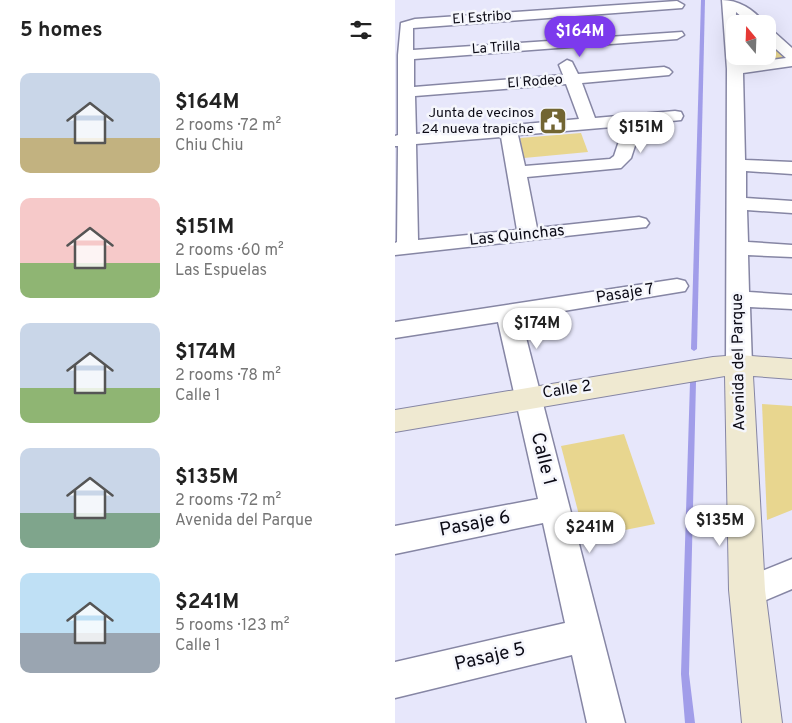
<!DOCTYPE html>
<meta charset="utf-8">
<style>
:root{--surface:#fff;--page:#f6f6f6;--text:#222;--muted:#767676;--accent:#7c3aed}
body{margin:0;font-family:Overpass,sans-serif;background:var(--page);color:var(--text);height:100vh;display:flex;flex-direction:column;font-size:19px;white-space:nowrap}
*{box-sizing:border-box;margin:0}
p{font-size:16px;color:var(--muted)}
.icon{flex:none;width:28px;height:28px;fill:none;stroke:currentColor;stroke-width:2;stroke-linecap:round;stroke-linejoin:round}
.map{position:relative;flex:1;overflow:hidden}
.drawer{display:flex;flex-direction:column;background:var(--surface);width:395px}
.drawer>*{flex:none}
.needle{width:32px;rotate:341deg}
.controls{position:absolute;left:331px;top:15px;display:grid;gap:10px}
.controls a{display:grid;place-items:center;width:50px;height:50px;border-radius:10px;background:var(--surface);box-shadow:0 5px 20px #0002;font-size:25px}
.price{position:absolute;translate:-50% -42px;padding:0 11px;border-radius:18px;background:#fff;color:#222;font-size:16px;line-height:32px;filter:drop-shadow(0 1px 2px #0008)}
.price::after{content:'';position:absolute;left:50%;top:30px;width:15px;height:11px;margin-left:-8px;background:inherit;clip-path:polygon(0 0,100% 0,50% 100%)}
.price.on{background:var(--accent);color:#fff}
ul{padding:0;list-style:none}
li{display:flex;align-items:center;gap:15px;height:125px;padding:0 20px}
li span{display:grid;place-items:center;flex:none;width:140px;height:100px;border-radius:10px;color:#555}
li>.icon{margin-inline-start:auto}
span .icon{width:60px;height:60px;fill:#fffc;stroke-width:1}
li b{font-size:21px}
h2{display:flex;justify-content:space-between;align-items:center;height:60px;padding:0 20px;font-size:21px}
main{display:flex;flex:1;min-height:0}
.map>svg:first-child{display:block}
</style>
<main>
<section class="drawer">
<h2>5 homes<svg class="icon" aria-label="filters" viewBox="0 0 24 24"><path d="M4 7h16M4 17h16"/><circle cx="9" cy="7" r="2"/><circle cx="15" cy="17" r="2"/></svg></h2>
<ul>
<li><span style="background:linear-gradient(#c9d6e8 65%,#c2b280 0)"><svg class="icon" aria-label="home" viewBox="0 0 24 24"><path d="M3 11l9-7 9 7M6 9v11h12V9"/></svg></span><div><b>$164M</b><p>2 rooms · 72 m²</p><p>Chiu Chiu</p></div></li>
<li><span style="background:linear-gradient(#f6c9c9 65%,#8fb573 0)"><svg class="icon" aria-label="home" viewBox="0 0 24 24"><path d="M3 11l9-7 9 7M6 9v11h12V9"/></svg></span><div><b>$151M</b><p>2 rooms · 60 m²</p><p>Las Espuelas</p></div></li>
<li><span style="background:linear-gradient(#c9d6e8 65%,#8fb573 0)"><svg class="icon" aria-label="home" viewBox="0 0 24 24"><path d="M3 11l9-7 9 7M6 9v11h12V9"/></svg></span><div><b>$174M</b><p>2 rooms · 78 m²</p><p>Calle 1</p></div></li>
<li><span style="background:linear-gradient(#c9d6e8 65%,#7fa58c 0)"><svg class="icon" aria-label="home" viewBox="0 0 24 24"><path d="M3 11l9-7 9 7M6 9v11h12V9"/></svg></span><div><b>$135M</b><p>2 rooms · 72 m²</p><p>Avenida del Parque</p></div></li>
<li><span style="background:linear-gradient(#bfe0f5 60%,#9aa5b1 0)"><svg class="icon" aria-label="home" viewBox="0 0 24 24"><path d="M3 11l9-7 9 7M6 9v11h12V9"/></svg></span><div><b>$241M</b><p>5 rooms · 123 m²</p><p>Calle 1</p></div></li>
</ul>
</section>
<div class="map">
<svg width="397" height="723" viewBox="0 0 397 723">
<rect width="100%" height="100%" fill="#e7e7fb"/>
<g fill="#e8d68f">
<path d="M373,42l16,16 -37,5 -1,-7h21z"/>
<path d="M186,133l7,19 -64,6 -4,-20z"/>
<path d="M367,404l30,2v104l-25,10z"/>
<path d="M229,434l31,90 -70,14 -24,-92z"/>
</g>
<g fill="none" stroke-linecap="round" stroke-linejoin="round">
<g fill="#a19de9" fill-rule="evenodd">
<path d="M306,0h4l-8,349 -3,2 -3,-2z"/>
<path d="M296,380h4l1,2 -7,292 6,49h-10l-4,-49 9,-292z"/>
</g>
<g stroke="#8686a4" stroke-width="3">
<g id="street">
<path d="M327,0c16,0 32,9 43,24h-15l-14,-12 -1,44h6l1,8 44,-6 -19,-17v-12l5,1 20,18v18l-49,7 2,87 47,2v12l-46,-3v27l46,3v12l-45,-3 1,32 44,3v12l-44,-2 1,37 43,3v14l-42,-2 2,58 -4,6 -9,3 -9,-3 -4,-6 1,-296z"/>
<path d="M282,1l7,4 -2,3 -269,20v22l269,-18 2,3 -7,4 -263,20v28l149,-12 -4,-10 8,-5 5,2 6,12 86,-7 5,2 3,3 -3,3 -87,8 13,35 80,-7 6,1 2,4 -2,4 -39,4 -11,34 -10,10 -94,9 10,51 102,-11 7,2 3,4 -3,4 -251,28v-12l2,-1 1,-96h-3v-10l3,-1v-80l3,-32 14,-4zM171,84l13,35 -163,15 -1,-38zM229,126l-10,30 -4,3 -85,7 -7,-31zM106,137l16,93 -99,10 -2,-96z"/>
<path d="M282,279l8,2 3,5 -3,5 -164,27 104,405h-38l-15,-68 -177,43v-36l170,-39 -22,-100 -148,31v-28l143,-27 -40,-177 -103,16v-16z"/>
<path d="M397,559v30l-45,19 -12,-4 -4,-11 4,-11z"/>
</g>
</g>
<g stroke="#8686a4" stroke-width="2">
<path id="secondary" d="M344,355l53,4v20l-39,-3 12,214 17,133h-40l-13,-133 -4,-214 -330,56v-22l318,-53z"/>
</g>
<use href="#street" fill="#fff" fill-rule="evenodd"/>
<use href="#secondary" fill="#efe9d1" fill-rule="evenodd"/>
</g>
<defs>
<g id="civic-square" transform="scale(1.4375)"><rect x="-9" y="-9" width="18" height="18" rx="4" fill="#726532" stroke="#f5f6fc"/><path d="M-.6-6.5H3V-4.5H.6V-3L4-1V1h2V6H-6V1h2V-1L-.6-3ZM-1.2 2.5V6h2.4V2.5Z" fill="#fff"/></g>
</defs>
<g fill-rule="evenodd">
<use href="#civic-square" x="158" y="121"/>
</g>
<g text-anchor="middle" dominant-baseline="central" stroke-width="5" stroke-linejoin="round" paint-order="stroke">
<g font-size="14" fill="#0b0a15" stroke="#f5f6fc">
<text transform="translate(87 18) rotate(-4)">El Estribo</text>
<text transform="translate(101 48) rotate(-4)">La Trilla</text>
<text transform="translate(140 82) rotate(-4)">El Rodeo</text>
</g>
<g font-size="14" fill="#0b0a15" stroke="#f5f6fc" text-anchor="end">
<text x="139" y="113">Junta de vecinos<tspan x="139" dy="16">24 nueva trapiche</tspan></text>
</g>
<g font-size="16" fill="#0b0a15" stroke="#f5f6fc">
<text transform="translate(122 236) rotate(-6)">Las Quinchas</text>
<text transform="translate(230 294) rotate(-9)">Pasaje 7</text>
<text transform="translate(344 362) rotate(-91)">Avenida del Parque</text>
<text transform="translate(172 390) rotate(-9)">Calle 2</text>
</g>
<g font-size="19" fill="#0b0a15" stroke="#f5f6fc">
<text transform="translate(148 459) rotate(76)">Calle 1</text>
<text transform="translate(80 524) rotate(-11)">Pasaje 6</text>
<text transform="translate(95 657) rotate(-13)">Pasaje 5</text>
</g>
</g>
</svg>
<div class="controls">
<a><svg class="needle" viewBox="-14 -14 28 28"><path d="M0-13l5 13h-10z" fill="#e53935"/><path d="M0 13l5-13h-10z" fill="#767676"/></svg></a>
</div>
<b class="price on" style="left:185px;top:58px">$164M</b>
<b class="price" style="left:246px;top:154px">$151M</b>
<b class="price" style="left:142px;top:350px">$174M</b>
<b class="price" style="left:325px;top:547px">$135M</b>
<b class="price" style="left:195px;top:554px">$241M</b>
</div>
</main>
